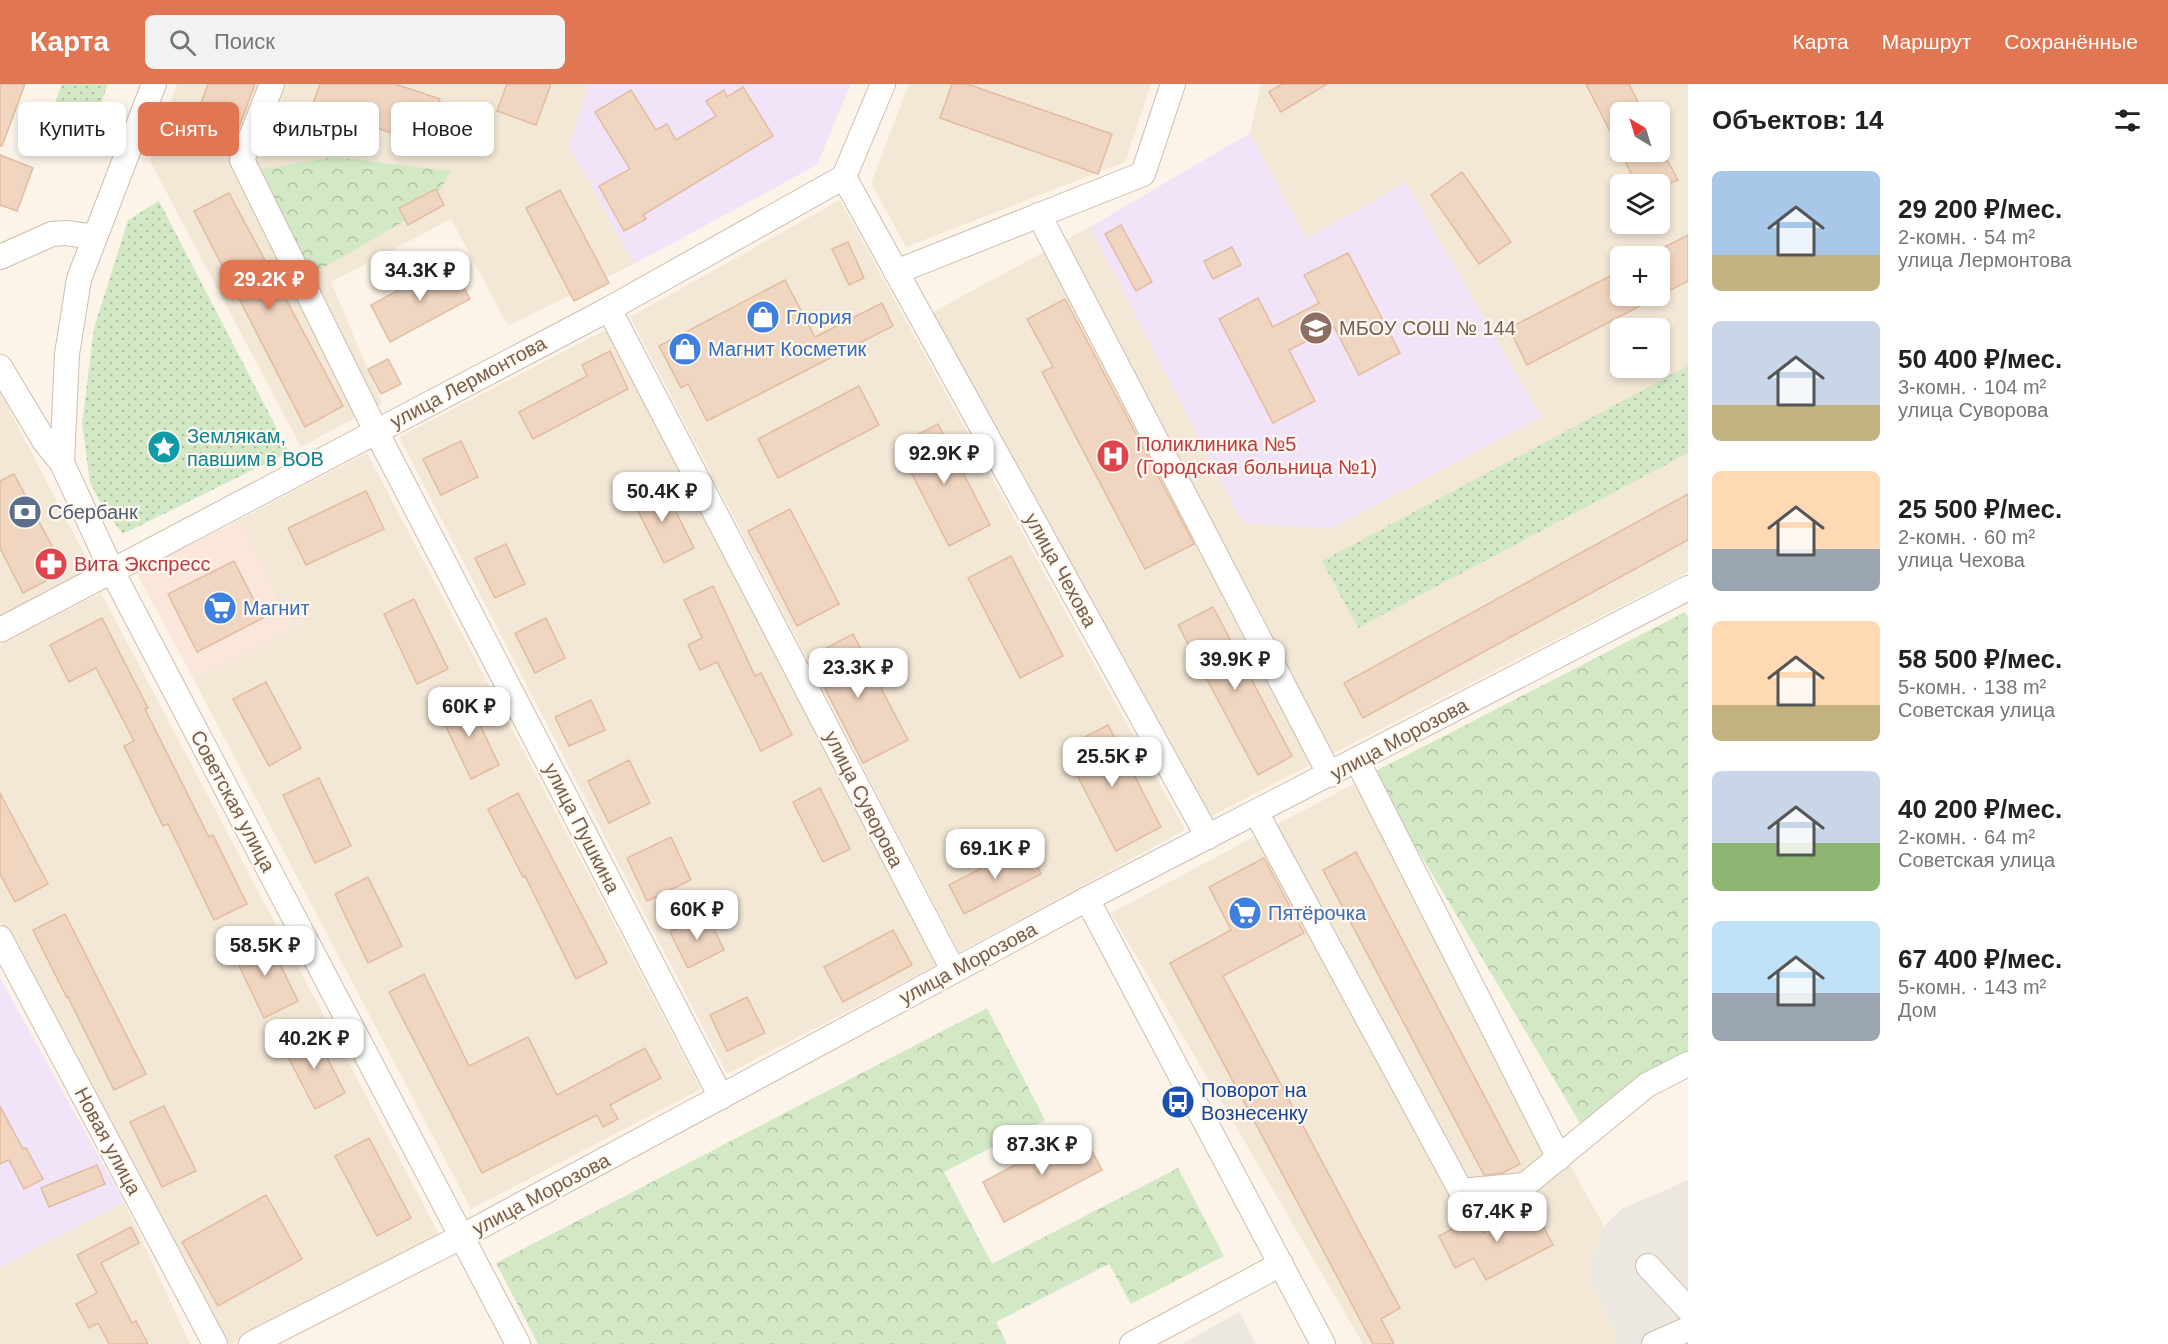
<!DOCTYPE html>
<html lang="ru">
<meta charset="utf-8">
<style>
:root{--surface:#fff;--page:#f2f2f2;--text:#222;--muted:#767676;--accent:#e17652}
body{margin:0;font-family:Helvetica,sans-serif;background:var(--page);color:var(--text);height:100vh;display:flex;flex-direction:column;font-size:22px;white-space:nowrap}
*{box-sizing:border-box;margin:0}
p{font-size:20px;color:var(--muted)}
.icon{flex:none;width:33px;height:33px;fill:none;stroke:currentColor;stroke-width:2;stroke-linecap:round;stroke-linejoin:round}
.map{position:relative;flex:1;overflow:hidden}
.side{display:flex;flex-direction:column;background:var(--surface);width:480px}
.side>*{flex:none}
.banner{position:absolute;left:18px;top:18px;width:570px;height:54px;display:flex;gap:12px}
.needle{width:39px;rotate:322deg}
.buttons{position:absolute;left:1610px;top:18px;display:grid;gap:12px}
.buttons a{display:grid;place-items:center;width:60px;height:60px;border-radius:9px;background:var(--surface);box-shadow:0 3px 9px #0003;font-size:30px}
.price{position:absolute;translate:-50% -51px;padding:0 14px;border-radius:12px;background:#fff;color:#222;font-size:20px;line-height:39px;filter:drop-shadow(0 2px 3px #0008)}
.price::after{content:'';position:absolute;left:50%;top:36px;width:18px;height:14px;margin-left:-9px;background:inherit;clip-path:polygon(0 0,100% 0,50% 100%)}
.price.active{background:var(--accent);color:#fff}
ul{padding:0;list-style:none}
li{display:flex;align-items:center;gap:18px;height:150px;padding:0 24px}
li span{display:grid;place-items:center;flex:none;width:168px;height:120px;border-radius:9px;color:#555}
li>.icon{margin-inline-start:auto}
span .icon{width:72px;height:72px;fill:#fffc;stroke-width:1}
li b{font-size:26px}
h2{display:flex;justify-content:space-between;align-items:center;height:72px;padding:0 24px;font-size:26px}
.chip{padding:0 21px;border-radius:9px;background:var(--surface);box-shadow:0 3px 9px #0003;font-size:21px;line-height:54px}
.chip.active{background:var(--accent);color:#fff}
header{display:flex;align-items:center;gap:36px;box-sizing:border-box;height:84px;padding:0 30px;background:var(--accent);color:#fff}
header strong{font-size:28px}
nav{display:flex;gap:33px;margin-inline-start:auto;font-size:21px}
.search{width:420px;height:54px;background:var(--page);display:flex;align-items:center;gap:15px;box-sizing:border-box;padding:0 21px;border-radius:9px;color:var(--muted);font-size:22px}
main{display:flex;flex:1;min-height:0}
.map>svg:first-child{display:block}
</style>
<header>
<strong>Карта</strong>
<div class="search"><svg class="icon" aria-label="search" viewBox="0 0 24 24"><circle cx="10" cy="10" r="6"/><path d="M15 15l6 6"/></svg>Поиск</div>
<nav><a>Карта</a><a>Маршрут</a><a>Сохранённые</a></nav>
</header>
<main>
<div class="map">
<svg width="1688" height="1260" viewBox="0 0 1688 1260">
<defs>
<pattern id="forest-crowns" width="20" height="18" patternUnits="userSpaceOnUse" patternTransform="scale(1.5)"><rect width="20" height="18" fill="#d3e9c6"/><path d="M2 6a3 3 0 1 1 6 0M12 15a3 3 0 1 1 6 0" fill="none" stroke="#b0c0a3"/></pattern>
<pattern id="park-dots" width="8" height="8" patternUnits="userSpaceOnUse" patternTransform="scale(1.5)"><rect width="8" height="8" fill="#d3e9c6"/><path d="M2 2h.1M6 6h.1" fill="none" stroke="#b0c0a3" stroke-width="1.8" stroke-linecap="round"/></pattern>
</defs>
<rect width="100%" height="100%" fill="#fcf4e8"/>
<g fill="#f3e7d6" fill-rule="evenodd">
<path d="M177,0h413l-21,62 65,118 -126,62 -57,-107 -120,63 51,121 -81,44 -151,-286z"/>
<path d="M909,0h242l-26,78 -219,85 -35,-64z"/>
<path d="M1261,0h427v488l-477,244 -283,-501 162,-88 153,296 63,-284 -56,-106zM1620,28h39v40h-39zM1620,100h39v40h-39zM1620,172h39v40h-39zM1620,244h39v40h-39z"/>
<path d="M840,116l345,630 -226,122 -329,-635z"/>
<path d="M609,244l328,637 -210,109 -328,-637z"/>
<path d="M0,308l92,177 -92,49z"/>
<path d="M367,369l334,636 -230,120 -278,-531 99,-50 -53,-108z"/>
<path d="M101,509l338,641 -208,110h-9l-222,-422v-277z"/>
<path d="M1357,698l247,444 -17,49 32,65 -7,4h-249l-252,-431z"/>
<path d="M124,1118l66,142h-190v-77z"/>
</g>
<path fill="#fbe6dc" d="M239,436l53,108 -99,50 -57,-106z"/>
<g fill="#ece7e1">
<path d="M1688,1096v164h-76l7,-4 -32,-65 17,-49 18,-17z"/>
<path d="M1239,1228l17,32h-74z"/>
</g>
<g fill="#f1e4f8">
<path d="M590,0h261l-34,81 -183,99 -65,-118z"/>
<path d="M1250,49l56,106 100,-57 135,235 -211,112 -87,-6 -153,-296z"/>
<path d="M0,894l124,224 -124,65z"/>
</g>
<g fill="url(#forest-crowns)">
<path d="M334,73l117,14 -11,19 -32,29 -99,57 -52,-106z"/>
<path d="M1685,528l3,5v437l-108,69 -208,-350z"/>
<path d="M987,924l58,112 -101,52 48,92 186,-96 46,88 -93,48 -22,-40 -113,58 11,22h-469l-42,-81z"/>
</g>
<g fill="url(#park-dots)">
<path d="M62,0h46l-21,57 -41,-15z"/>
<path d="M159,117l130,251 -166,82 -18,-23 -15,-28 -8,-59 12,-96 34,-108z"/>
<path d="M1688,282v87l-330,175 -36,-67z"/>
</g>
<g fill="#f0d5c0" stroke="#e2bca1" stroke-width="1.5">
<path d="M0,0h25l-23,62h-2z"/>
<path d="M208,0h47l-25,67 -41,-15z"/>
<path d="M320,0h75l45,15 -16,45 -112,-38z"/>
<path d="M507,0h44l-15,41 -39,-14z"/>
<path d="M952,0h15l145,50 -14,40 -158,-56z"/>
<path d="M1282,0h45l-46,28 -12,-20z"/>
<path d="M1586,0h43l14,28h-23v39z"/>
<path d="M743,3l30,49 -130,79 3,4 -22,12 -25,-45 31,-17 -35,-57 36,-22 25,40 11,-6 9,16 40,-24 -10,-15 18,-11 3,7z"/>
<path d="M1620,68h43l15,28 -10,4h-31z"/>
<path d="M0,71l33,13 -16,43 -17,-6z"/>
<path d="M1462,88l49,70 -32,22 -48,-69z"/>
<path d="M436,105l8,16 -36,20 -9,-17z"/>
<path d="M560,106l49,93 -35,18 -48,-93z"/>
<path d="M229,109l114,213 -38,21 -111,-216z"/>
<path d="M1121,141l31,57 -16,9 -31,-57z"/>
<path d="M1688,151v46l-161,84 -18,-37 111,-57v25h39v-46z"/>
<path d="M848,158l16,36 -15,7 -17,-36z"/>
<path d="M1232,163l9,18 -28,14 -9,-18z"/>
<path d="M1348,169l52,100 -41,22 -25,-48 -45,23 26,51 -42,22 -54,-104 39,-21 15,29 46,-24 -15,-28z"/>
<path d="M450,178l20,37 -80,43 -19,-37z"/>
<path d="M785,196l30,57 67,-34 11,23 -186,95 -19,-37 -7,4 -22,-42z"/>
<path d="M1065,215l129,245 -49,25 -103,-197 11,-5 -26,-48z"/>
<path d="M610,267l18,38 -95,50 -14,-27 68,-36 -5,-11z"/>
<path d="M388,275l13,25 -20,10 -13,-25z"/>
<path d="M859,302l20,39 -101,53 -20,-39z"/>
<path d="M938,340l52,101 -41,21 -52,-101z"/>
<path d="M461,357l17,36 -37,18 -18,-36z"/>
<path d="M14,390l51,97 -42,22 -23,-45v-67z"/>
<path d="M661,398l33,66 -30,15 -33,-66z"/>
<path d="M366,407l18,38 -78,36 -18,-37z"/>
<path d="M1688,410v46l-325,178 -19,-35z"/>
<path d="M790,425l49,95 -42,22 -49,-95z"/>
<path d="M506,460l19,40 -30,14 -20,-40z"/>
<path d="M1011,472l52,100 -43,22 -52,-100z"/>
<path d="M234,477l29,57 -66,34 -29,-58z"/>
<path d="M713,502l42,90 6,-3 31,62 -31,16 -44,-89 -17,8 -12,-25 14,-7 -18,-38z"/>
<path d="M414,515l34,70 -31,15 -33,-70z"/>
<path d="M1213,523l79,149 -34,19 -80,-150z"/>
<path d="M102,534l46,90 -3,1 64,128 4,-2 34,69 -33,16 -46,-96 -5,2 -39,-80 10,-5 -38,-73 -27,14 -19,-37z"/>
<path d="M546,534l19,40 -30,15 -20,-40z"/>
<path d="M853,550l55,106 -45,23 -54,-106z"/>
<path d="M266,598l35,66 -32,18 -36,-67z"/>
<path d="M467,613l32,68 -28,14 -33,-69z"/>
<path d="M591,616l14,30 -36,16 -14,-29z"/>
<path d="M1108,641l53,102 -45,24 -53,-103z"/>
<path d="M629,676l21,43 -41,20 -21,-42z"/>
<path d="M319,694l32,68 -36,17 -32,-68z"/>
<path d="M820,704l30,61 -27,13 -30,-60z"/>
<path d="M0,709l48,91 -33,18 -15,-28z"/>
<path d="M518,709l89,170 -31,16 -51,-103 -2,1 -35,-68z"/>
<path d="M671,753l20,43 -44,21 -20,-43z"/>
<path d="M1026,761l15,29 -77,40 -15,-29z"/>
<path d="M1356,768l164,312 -17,9 -19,2 -161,-305z"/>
<path d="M1264,774l40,75 -81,43 177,332 -19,11 13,25h-21l-203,-381 61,-33 -22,-43z"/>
<path d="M368,793l34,69 -34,17 -33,-69z"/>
<path d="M65,830l81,160 -32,16 -46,-93 -1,1 -34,-68z"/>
<path d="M707,830l17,36 -36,18 -18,-36z"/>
<path d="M893,846l19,35 -69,37 -19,-35z"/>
<path d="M266,852l32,65 -34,17 -31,-65z"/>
<path d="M424,890l45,92 59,-29 29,58 88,-47 16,30 -51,27 8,14 -15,8 -6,-12 -115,58 -93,-181z"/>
<path d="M747,913l18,36 -38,18 -17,-36z"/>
<path d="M314,947l31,62 -30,16 -32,-62z"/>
<path d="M0,1022l23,43 3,-1 17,31 -19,10 -15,-29 -9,4z"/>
<path d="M164,1022l32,65 -34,16 -32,-65z"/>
<path d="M1081,1046l21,40 -98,52 -21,-40z"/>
<path d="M369,1054l42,80 -34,18 -42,-80z"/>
<path d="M97,1081l8,19 -56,23 -8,-19z"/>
<path d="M266,1111l36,64 -84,47 -36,-64z"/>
<path d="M1533,1123l20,38 -67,35 -12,-22 -19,10 -16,-32 35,-19 9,16z"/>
<path d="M131,1143l8,16 -38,20 31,60 4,-2 12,23h-39l-11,-21 -9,5 -13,-24 21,-11 -20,-38z"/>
</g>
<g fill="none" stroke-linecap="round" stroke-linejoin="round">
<g stroke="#cdbdae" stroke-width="26">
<g id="minor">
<path d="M272,0l-30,76 134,271 345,666"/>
<path d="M844,93l364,660"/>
<path d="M1039,131l291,560"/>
<path d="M0,173l52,-23 14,-1 29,4"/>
<path d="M896,188l247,-98 30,-90"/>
<path d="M609,225l344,661"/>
<path d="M0,283l45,75 17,21 50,108 406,773"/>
<path d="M62,379l5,-109 12,-75 75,-195"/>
<path d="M0,546l609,-321 235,-132 39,-93"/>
<path d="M1357,676l202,398"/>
<path d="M1256,728l205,379 64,-6 122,-100 41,-21"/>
<path d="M1087,815l236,445"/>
<path d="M0,854l215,406"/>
<path d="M1648,1182l40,43"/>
<path d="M251,1260l210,-107 626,-338 601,-311"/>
<path d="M1132,1260l149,-80"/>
<path d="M1654,1260l34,-15"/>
</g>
</g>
<use href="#minor" stroke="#fff" stroke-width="24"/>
</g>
<defs>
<g id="shop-disc" transform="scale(1.725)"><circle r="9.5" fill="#3f7fe0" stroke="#fef8ee"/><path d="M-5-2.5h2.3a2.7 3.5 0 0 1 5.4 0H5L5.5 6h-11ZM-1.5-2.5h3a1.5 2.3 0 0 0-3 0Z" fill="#fff"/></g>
<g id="school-disc" transform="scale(1.725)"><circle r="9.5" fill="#8d6e63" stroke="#fef8ee"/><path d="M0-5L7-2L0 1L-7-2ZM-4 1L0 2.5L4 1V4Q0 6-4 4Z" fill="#fff"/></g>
<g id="sight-disc" transform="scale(1.725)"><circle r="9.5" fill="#0f9aa8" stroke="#fef8ee"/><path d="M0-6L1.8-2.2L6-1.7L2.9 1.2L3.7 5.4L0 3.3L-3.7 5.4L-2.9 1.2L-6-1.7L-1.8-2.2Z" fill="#fff"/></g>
<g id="hospital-disc" transform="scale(1.725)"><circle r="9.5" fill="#e0444e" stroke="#fef8ee"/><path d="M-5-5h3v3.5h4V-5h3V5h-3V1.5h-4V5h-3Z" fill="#fff"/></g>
<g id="bank-disc" transform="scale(1.725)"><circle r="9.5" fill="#5c6f8a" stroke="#fef8ee"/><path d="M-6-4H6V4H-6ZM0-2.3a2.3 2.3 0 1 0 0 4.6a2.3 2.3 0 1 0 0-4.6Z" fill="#fff"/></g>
<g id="pharmacy-disc" transform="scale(1.725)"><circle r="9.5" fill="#e0444e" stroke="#fef8ee"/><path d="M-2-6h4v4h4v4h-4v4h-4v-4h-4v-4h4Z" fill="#fff"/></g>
<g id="supermarket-disc" transform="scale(1.725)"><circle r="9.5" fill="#3f7fe0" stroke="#fef8ee"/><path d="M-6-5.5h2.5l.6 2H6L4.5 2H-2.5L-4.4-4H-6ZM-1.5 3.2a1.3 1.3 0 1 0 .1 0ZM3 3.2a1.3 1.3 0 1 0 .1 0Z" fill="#fff"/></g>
<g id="bus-disc" transform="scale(1.725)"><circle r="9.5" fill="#1a4fb4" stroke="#fef8ee"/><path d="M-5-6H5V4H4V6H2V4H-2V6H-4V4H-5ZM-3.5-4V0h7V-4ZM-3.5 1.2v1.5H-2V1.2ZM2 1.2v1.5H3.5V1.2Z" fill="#fff"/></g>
</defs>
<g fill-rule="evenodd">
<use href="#shop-disc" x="763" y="233"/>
<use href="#school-disc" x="1316" y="244"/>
<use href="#shop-disc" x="685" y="265"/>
<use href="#sight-disc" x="164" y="363"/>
<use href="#hospital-disc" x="1113" y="372"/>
<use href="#bank-disc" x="25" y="428"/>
<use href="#pharmacy-disc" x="51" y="480"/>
<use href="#supermarket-disc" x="220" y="524"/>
<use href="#supermarket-disc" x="1245" y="829"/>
<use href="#bus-disc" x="1178" y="1018"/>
</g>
<g text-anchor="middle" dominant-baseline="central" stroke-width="4.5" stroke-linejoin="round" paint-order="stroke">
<g font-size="20" fill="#366cbe" stroke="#fef8ee" text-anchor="start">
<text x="786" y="233">Глория</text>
<text x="708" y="265">Магнит Косметик</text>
<text x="243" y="524">Магнит</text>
<text x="1268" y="829">Пятёрочка</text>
</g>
<g font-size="20" fill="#785e54" stroke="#fef8ee" text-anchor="start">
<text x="1339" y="244">МБОУ СОШ № 144</text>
</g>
<g font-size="20" fill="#755c4c" stroke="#fef8ee">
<text transform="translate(468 298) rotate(-28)">улица Лермонтова</text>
<text transform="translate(1061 486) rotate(61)">улица Чехова</text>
<text transform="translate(1399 655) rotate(-28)">улица Морозова</text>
<text transform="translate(864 715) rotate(63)">улица Суворова</text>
<text transform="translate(233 717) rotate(62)">Советская улица</text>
<text transform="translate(582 744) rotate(63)">улица Пушкина</text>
<text transform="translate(968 879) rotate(-28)">улица Морозова</text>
<text transform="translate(108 1057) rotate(62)">Новая улица</text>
<text transform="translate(541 1110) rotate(-28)">улица Морозова</text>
</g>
<g font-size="20" fill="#0d838f" stroke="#fef8ee" text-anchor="start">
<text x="187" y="352">Землякам,<tspan x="187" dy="23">павшим в ВОВ</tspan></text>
</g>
<g font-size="20" fill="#be3a42" stroke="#fef8ee" text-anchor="start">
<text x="1136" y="360">Поликлиника №5<tspan x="1136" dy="23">(Городская больница №1)</tspan></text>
<text x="74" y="480">Вита Экспресс</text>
</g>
<g font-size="20" fill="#4e5e75" stroke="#fef8ee" text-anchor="start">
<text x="48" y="428">Сбербанк</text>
</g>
<g font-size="20" fill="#164399" stroke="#fef8ee" text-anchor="start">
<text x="1201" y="1006">Поворот на<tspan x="1201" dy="23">Вознесенку</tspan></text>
</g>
</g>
</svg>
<div class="buttons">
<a><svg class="needle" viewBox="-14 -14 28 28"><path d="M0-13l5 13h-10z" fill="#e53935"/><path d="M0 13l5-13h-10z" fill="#767676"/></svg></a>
<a><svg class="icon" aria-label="layers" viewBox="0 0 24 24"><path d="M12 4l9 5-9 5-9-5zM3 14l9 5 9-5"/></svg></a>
<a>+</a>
<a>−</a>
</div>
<b class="price" style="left:420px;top:218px">34.3K ₽</b>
<b class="price active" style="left:269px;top:227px">29.2K ₽</b>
<b class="price" style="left:944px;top:401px">92.9K ₽</b>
<b class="price" style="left:662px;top:439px">50.4K ₽</b>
<b class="price" style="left:1235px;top:607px">39.9K ₽</b>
<b class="price" style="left:858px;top:615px">23.3K ₽</b>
<b class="price" style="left:469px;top:654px">60K ₽</b>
<b class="price" style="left:1112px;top:704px">25.5K ₽</b>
<b class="price" style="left:995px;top:796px">69.1K ₽</b>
<b class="price" style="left:697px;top:857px">60K ₽</b>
<b class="price" style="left:265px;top:893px">58.5K ₽</b>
<b class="price" style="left:314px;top:986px">40.2K ₽</b>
<b class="price" style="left:1042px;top:1092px">87.3K ₽</b>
<b class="price" style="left:1497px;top:1159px">67.4K ₽</b>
<div class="banner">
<a class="chip">Купить</a>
<a class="chip active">Снять</a>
<a class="chip">Фильтры</a>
<a class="chip">Новое</a>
</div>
</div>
<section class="side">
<h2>Объектов: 14<svg class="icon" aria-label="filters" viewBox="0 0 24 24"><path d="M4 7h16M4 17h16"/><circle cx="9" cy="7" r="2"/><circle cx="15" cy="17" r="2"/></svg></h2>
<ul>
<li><span style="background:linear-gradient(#a9c7e8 70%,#c2b280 0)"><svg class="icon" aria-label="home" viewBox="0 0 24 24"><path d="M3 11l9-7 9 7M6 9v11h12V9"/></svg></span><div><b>29 200 ₽/мес.</b><p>2-комн. · 54 m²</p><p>улица Лермонтова</p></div></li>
<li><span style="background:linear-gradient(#c9d6e8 70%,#c2b280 0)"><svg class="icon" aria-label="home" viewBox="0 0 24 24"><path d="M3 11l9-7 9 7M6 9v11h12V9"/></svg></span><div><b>50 400 ₽/мес.</b><p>3-комн. · 104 m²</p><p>улица Суворова</p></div></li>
<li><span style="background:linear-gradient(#ffd9b3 65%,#9aa5b1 0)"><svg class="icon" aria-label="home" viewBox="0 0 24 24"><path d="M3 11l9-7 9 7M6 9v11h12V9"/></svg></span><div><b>25 500 ₽/мес.</b><p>2-комн. · 60 m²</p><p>улица Чехова</p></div></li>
<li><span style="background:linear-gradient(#ffd9b3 70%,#c2b280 0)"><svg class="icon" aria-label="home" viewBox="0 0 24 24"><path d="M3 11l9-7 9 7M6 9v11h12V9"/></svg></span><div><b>58 500 ₽/мес.</b><p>5-комн. · 138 m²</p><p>Советская улица</p></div></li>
<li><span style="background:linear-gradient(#c9d6e8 60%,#8fb573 0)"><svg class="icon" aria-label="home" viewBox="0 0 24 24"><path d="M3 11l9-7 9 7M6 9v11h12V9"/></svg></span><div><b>40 200 ₽/мес.</b><p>2-комн. · 64 m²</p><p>Советская улица</p></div></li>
<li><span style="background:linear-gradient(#bfe0f5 60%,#9aa5b1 0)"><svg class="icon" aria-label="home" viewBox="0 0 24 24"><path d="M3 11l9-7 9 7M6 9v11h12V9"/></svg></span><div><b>67 400 ₽/мес.</b><p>5-комн. · 143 m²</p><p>Дом</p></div></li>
</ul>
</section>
</main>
